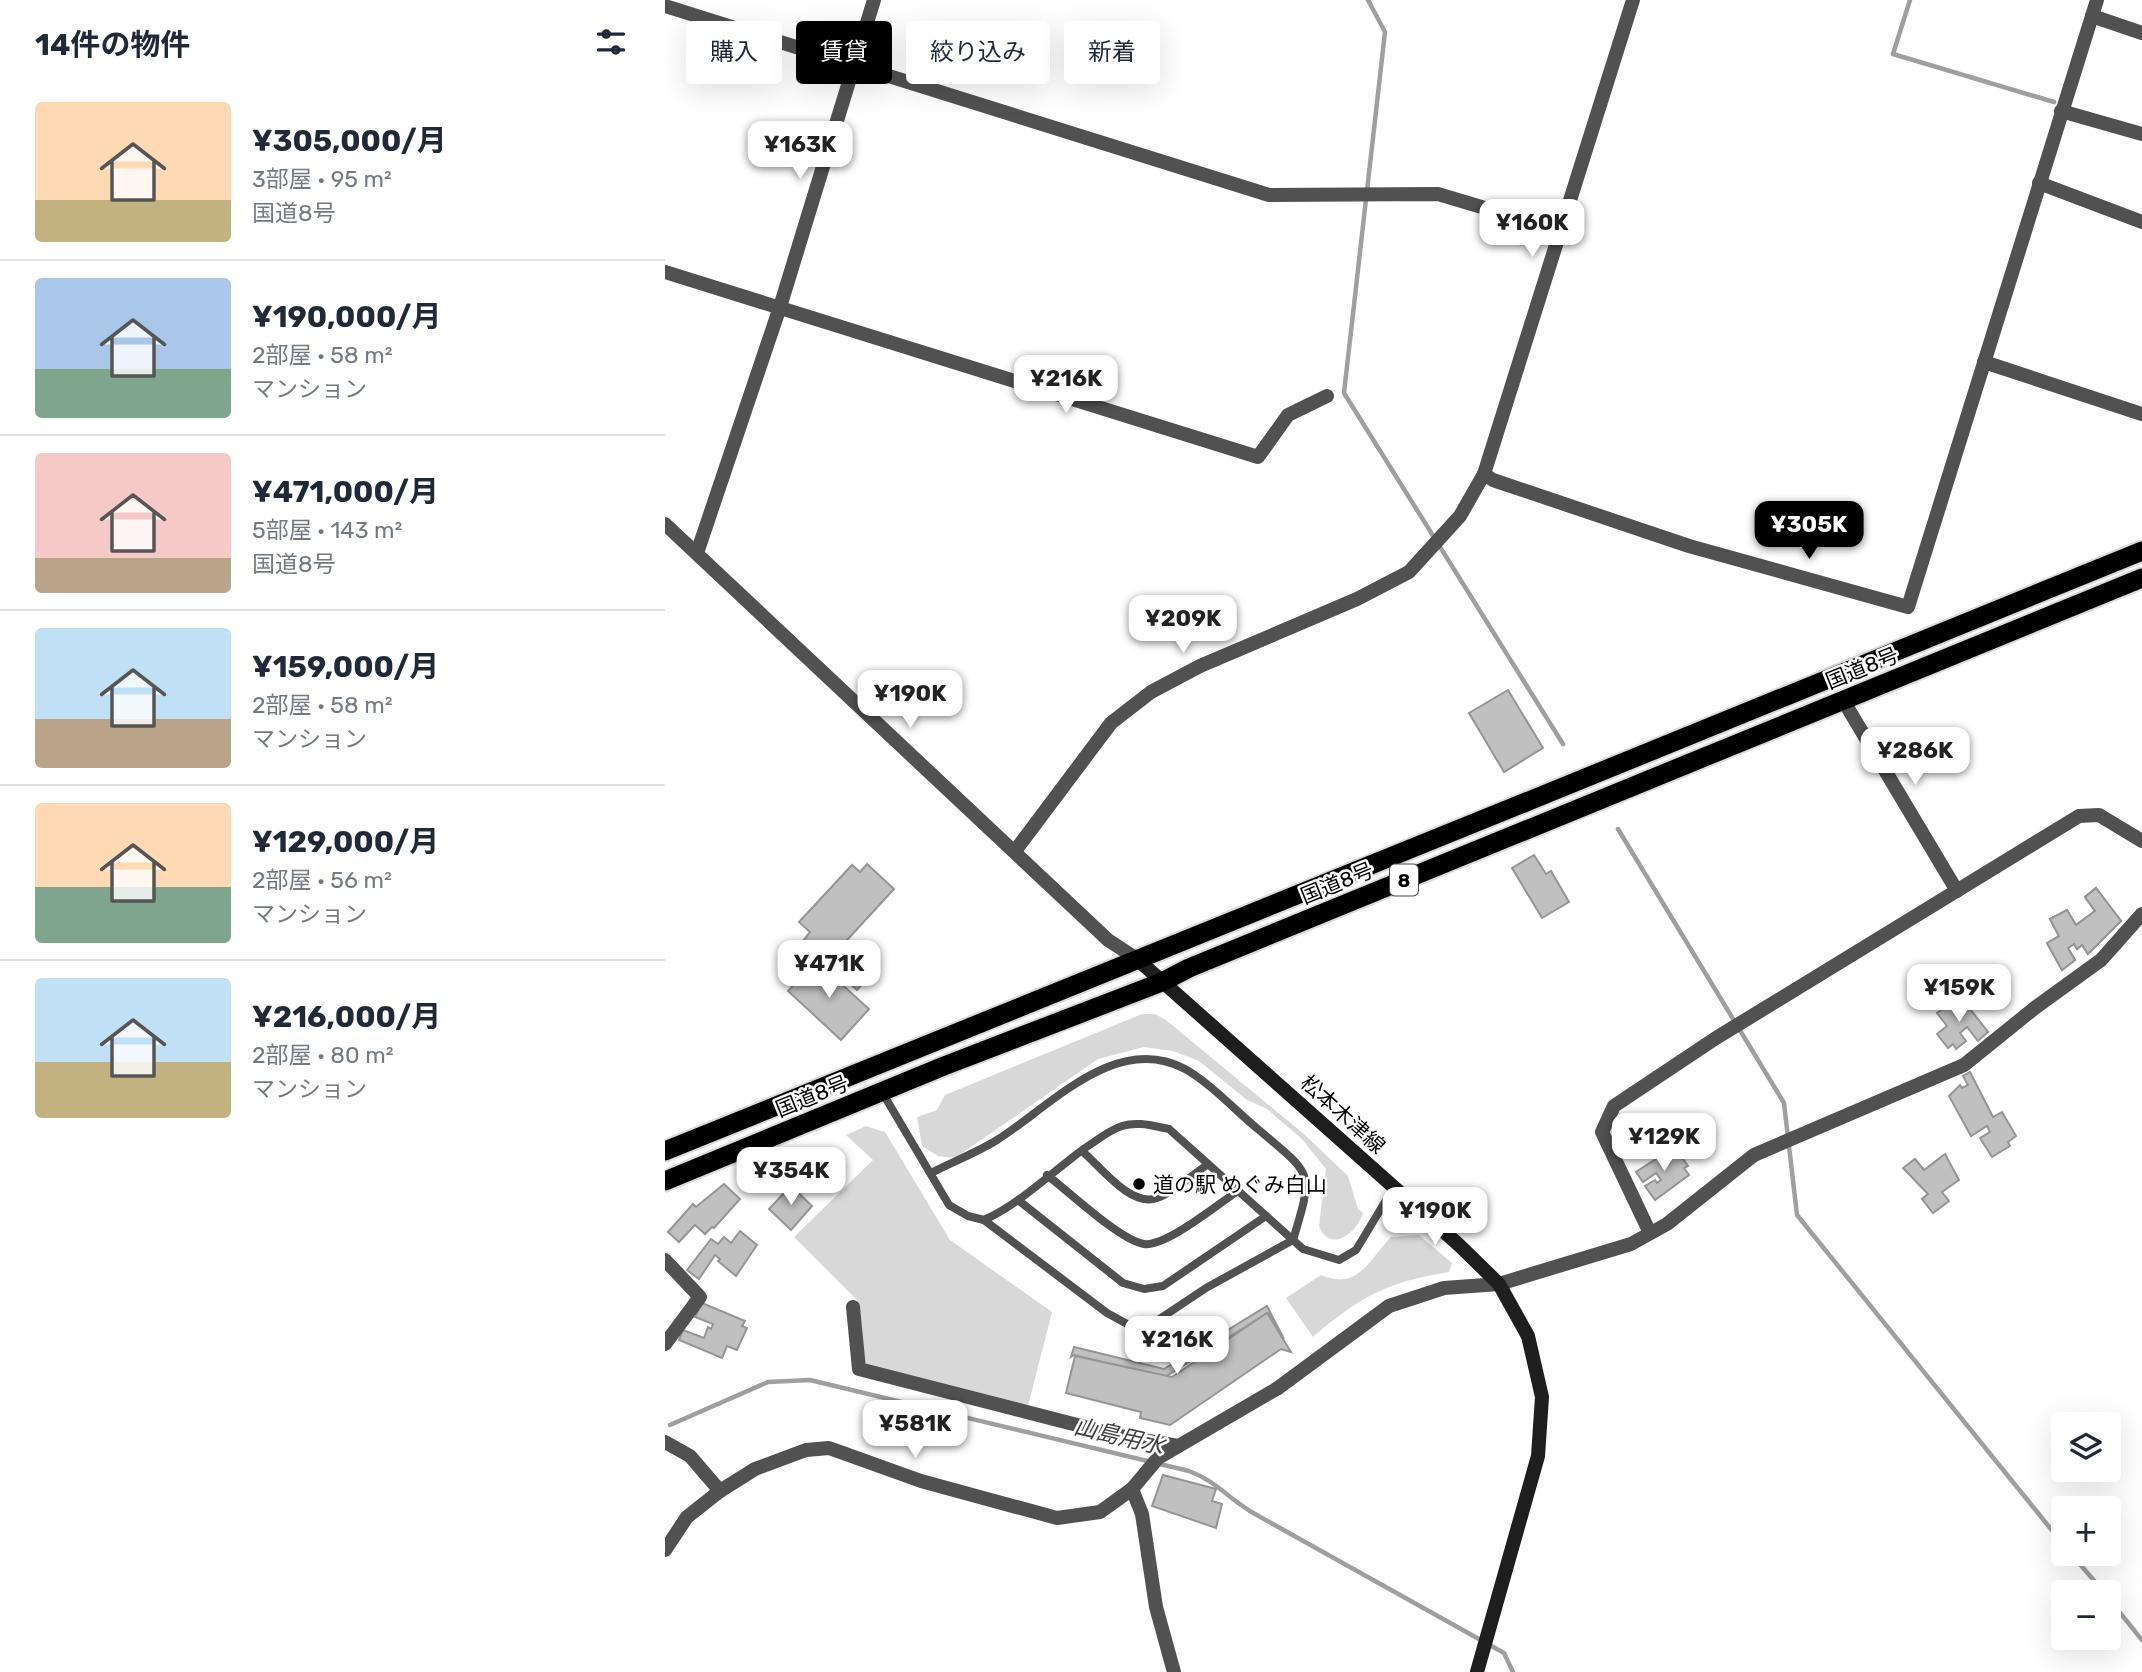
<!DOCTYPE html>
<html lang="ja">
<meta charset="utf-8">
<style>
:root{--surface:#fff;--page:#f6f6f7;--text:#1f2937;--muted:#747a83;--line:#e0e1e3;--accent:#000}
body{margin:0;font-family:Rubik,"Noto Sans JP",sans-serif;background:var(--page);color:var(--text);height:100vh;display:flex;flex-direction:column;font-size:26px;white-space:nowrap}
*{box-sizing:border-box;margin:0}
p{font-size:23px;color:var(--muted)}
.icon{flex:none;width:38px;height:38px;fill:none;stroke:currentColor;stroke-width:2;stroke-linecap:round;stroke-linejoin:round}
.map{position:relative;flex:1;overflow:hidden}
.panel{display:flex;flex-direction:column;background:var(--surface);width:665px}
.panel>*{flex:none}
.top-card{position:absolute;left:21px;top:21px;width:665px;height:63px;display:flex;gap:14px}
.tools{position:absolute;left:1386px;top:1412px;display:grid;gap:14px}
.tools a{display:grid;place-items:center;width:70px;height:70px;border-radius:7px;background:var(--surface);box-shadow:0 7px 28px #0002;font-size:35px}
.price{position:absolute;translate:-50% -60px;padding:0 16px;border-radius:14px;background:#fff;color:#222;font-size:23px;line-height:46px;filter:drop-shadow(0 2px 4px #0008)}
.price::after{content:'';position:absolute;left:50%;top:42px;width:21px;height:16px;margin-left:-10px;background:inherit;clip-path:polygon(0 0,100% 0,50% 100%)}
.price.current{background:var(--accent);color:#fff}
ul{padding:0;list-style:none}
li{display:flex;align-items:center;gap:21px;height:175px;padding:0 35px}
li+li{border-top:2px solid var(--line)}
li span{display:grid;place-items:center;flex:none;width:196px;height:140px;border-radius:7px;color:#555}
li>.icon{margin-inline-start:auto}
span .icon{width:84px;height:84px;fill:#fffc;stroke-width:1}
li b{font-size:30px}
h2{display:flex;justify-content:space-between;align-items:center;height:84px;padding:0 35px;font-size:30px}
.chip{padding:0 24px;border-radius:7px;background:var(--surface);box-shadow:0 7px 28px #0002;font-size:24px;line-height:63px}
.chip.current{background:var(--accent);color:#fff}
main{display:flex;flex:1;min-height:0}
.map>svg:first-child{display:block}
</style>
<main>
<section class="panel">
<h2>14件の物件<svg class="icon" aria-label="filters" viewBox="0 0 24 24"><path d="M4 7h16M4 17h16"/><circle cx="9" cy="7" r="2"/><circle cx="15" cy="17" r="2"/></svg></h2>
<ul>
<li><span style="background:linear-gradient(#ffd9b3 70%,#c2b280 0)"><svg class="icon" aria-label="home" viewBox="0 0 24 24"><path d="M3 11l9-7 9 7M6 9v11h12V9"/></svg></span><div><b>¥305,000/月</b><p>3部屋 · 95 m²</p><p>国道8号</p></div></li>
<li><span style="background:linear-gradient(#a9c7e8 65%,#7fa58c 0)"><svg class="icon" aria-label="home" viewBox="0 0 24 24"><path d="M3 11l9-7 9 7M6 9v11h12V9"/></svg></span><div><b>¥190,000/月</b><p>2部屋 · 58 m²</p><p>マンション</p></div></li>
<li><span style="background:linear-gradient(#f6c9c9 75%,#b9a48a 0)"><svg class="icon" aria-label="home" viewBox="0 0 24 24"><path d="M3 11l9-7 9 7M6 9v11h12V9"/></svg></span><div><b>¥471,000/月</b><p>5部屋 · 143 m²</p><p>国道8号</p></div></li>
<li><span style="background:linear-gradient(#bfe0f5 65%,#b9a48a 0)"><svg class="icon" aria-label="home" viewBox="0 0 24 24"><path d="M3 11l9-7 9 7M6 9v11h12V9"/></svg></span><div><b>¥159,000/月</b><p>2部屋 · 58 m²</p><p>マンション</p></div></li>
<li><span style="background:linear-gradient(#ffd9b3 60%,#7fa58c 0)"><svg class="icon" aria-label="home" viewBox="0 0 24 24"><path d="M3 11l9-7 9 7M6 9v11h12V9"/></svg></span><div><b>¥129,000/月</b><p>2部屋 · 56 m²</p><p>マンション</p></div></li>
<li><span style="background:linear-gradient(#bfe0f5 60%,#c2b280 0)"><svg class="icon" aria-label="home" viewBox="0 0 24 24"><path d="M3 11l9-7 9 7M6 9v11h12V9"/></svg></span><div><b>¥216,000/月</b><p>2部屋 · 80 m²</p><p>マンション</p></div></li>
</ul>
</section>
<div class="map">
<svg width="1477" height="1672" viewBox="0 0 1477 1672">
<rect width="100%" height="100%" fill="#fff"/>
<g fill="#d8d8d8">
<path d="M477,1014h13l11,6 139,115 43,41 10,33 5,4c-6,20 -33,41 -44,13l7,-57 -24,-30 -35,-30 -20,-9 -48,-39 -26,-10 -29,-4 -46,12 -143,99 -17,-2 -16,-10 -5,-29 20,-7 8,-15z"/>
<path d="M201,1126l19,6 65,108 102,72 -24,94 -158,-39 -7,-7 -2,-45 -4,-15 -63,-63 79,-77 -27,-25z"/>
<path d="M754,1235l33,28 -3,9c-62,10 -88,24 -136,65l-27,-39 35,-23c37,16 48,-15 70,-38z"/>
</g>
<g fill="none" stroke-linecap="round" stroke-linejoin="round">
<g stroke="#9f9f9f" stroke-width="4.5">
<path d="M703,0l17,32 -41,361 219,351"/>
<path d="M1245,0l-17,54 161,48"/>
<path d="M953,829l166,274 13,112 266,329"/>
<path d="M5,1425l98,-43 42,-2 379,91c27,10 41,29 66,43l249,139 9,19"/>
<path d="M1406,1554l33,38"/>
<path d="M1444,1599l33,41"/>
</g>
</g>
<g fill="#c0c0c0" stroke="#959595" stroke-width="2">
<path d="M843,690l35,58 -39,24 -35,-59z"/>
<path d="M869,855l12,19 5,-3 18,31 -27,16 -30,-50z"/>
<path d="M202,864l27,25 -58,63 30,28 -9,10 -54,-49 7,-9 -11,-10 53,-57 8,7z"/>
<path d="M1431,888l25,33 -33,33 -6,-9 -5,4 -3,-5 -6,4 7,12 -13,10 -15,-27 12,-7 -9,-17 17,-9 9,15 19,-14 -10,-14z"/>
<path d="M1431,888l25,33 -33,33 -6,-9 -5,4 -3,-5 -6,4 7,12 -13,10 -15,-27 12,-7 -9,-17 17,-9 9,15 19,-14 -10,-14z"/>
<path d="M151,961l53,48 -28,31 -53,-49z"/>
<path d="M1295,996l28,36 -10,9 -11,-14 -7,6 6,8 -10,8 -3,-5 -5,4 -11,-14 10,-8 -10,-13z"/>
<path d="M1305,1072l23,45 9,-5 14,24 -8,6 2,4 -18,11 -12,-19 10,-6 -3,-6 -16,10 -22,-40 11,-11 2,3 6,-3 -5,-9z"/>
<path d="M1009,1147l14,19 -4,2 5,7 -34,25 -10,-14 10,-6 2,3 4,-3 -5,-7 -13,9 -7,-10z"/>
<path d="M1280,1154l14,26 -17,12 7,9 -16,12 -11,-14 6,-5 -25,-26 12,-9 9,11z"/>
<path d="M122,1182l25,24 -21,24 -22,-21 17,-18 -3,-5z"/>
<path d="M59,1184l16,15 -26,29 -2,-1 -7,7 -10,-9 -16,17 -11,-10 25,-28 3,3z"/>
<path d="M75,1231l17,14 -21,31 -18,-15 2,-2 -5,-4 -16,24 -12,-9 24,-31 7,5 6,-7 7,6z"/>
<path d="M37,1303l43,18 -3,5 5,2 -10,22 -10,-4 -5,12 -43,-18 4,-10 21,8 4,-11 3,2 2,-5 -18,-7z"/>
<path d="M602,1306l17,33 -16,-26 -103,64 -91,-22 -3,2 3,-10 90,22z"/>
<path d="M602,1313l24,39 -10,-3 -111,76 -30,-7 1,-6 -75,-19 9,-37 97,21z"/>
<path d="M498,1475l53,14 -4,12 10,3 -6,24 -64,-22z"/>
</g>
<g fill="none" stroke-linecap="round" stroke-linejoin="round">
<g stroke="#dbdbdb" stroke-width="23">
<g id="trunk">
<path d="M0,1151c493,-199 985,-399 1477,-600"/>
<path d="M0,1181l279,-115 218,-84 27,-14 953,-390"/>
</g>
</g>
<g stroke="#515151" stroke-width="8">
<path d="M217,1092l67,113 19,11 16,4c37,-17 68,-48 101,-72 11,-7 24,-18 37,-22 16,-5 31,0 47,3l134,120 36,11 17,-10 38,-63"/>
<path d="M417,1151c18,15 49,57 75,47 17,-6 35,-23 50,-33"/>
<path d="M266,1173c21,-11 45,-20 66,-33 54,-34 119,-108 188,-71 24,13 52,43 74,61 54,46 55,40 34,110l-87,48 -57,38 -20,-1 -22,-12 -123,-93"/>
<path d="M382,1175c21,16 74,66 97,69 22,3 74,-40 94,-53"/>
<path d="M353,1200l105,83 21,6 19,-3 103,-70"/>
</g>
<g stroke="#515151" stroke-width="14">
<path d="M0,6l604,189 169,-1 121,36"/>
<path d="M1427,16l50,17"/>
<path d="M1396,111l81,23"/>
<path d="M1374,183l103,39"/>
<path d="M0,272l593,185 30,-42 39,-19"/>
<path d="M1319,362l158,52"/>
<path d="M819,474l9,6 196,66 219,61 189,-607"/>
<path d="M32,553l83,-246 94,-307"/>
<path d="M1178,700l114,191"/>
<path d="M985,1233l-48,-101 12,-26 102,-68 363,-222 20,-1 43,26"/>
<path d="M0,1260l35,37 -35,47"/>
<path d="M188,1307l6,62 261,67 58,10"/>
<path d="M0,1442l25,14 30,35"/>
<path d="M509,1672l-18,-65 -14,-93 -10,-25 26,-31 120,-70"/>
</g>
<g stroke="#515151" stroke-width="14">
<path d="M0,524l443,416 29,19"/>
<path d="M350,851l96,-128 40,-31 49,-26 157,-67 52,-27 51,-56 24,-42 149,-474"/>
<path d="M613,1388l111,-82 55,-18 55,-4 132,-40 36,-20 87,-69 210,-90 72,-58 65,-47 41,-46"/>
<path d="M0,1550l22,-33 33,-26 35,-22 51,-19 23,-2 92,33 136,37 43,-6 32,-23"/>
</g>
<path stroke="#1e1e1e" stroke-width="14" d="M472,959l322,286 40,39 29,52 14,61 -4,59 -61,216"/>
<use href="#trunk" stroke="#000" stroke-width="19"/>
</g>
<circle fill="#000" stroke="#fff" stroke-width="2.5" cx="474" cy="1184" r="7"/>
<g text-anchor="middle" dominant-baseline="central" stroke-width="5" stroke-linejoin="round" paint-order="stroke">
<rect fill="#fff" stroke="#4c4c4c" stroke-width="2" x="725" y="864.5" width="28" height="31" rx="5"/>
<g font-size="19" font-weight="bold" fill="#000">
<text x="739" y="880">8</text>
</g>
<g font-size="21" fill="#000" stroke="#fff">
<text transform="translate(1197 668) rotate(-22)">国道8号</text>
<text transform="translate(672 883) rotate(-22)">国道8号</text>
<text transform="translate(147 1096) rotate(-22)">国道8号</text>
<text transform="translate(678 1114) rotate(42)">松本木津線</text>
</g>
<g font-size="21" fill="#000" stroke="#fff" text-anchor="start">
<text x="488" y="1184">道の駅 めぐみ白山</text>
</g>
<g font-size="23" font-style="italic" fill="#404040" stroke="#fff">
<text transform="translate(454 1436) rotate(13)">山島用水</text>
</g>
</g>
</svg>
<div class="tools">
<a><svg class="icon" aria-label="layers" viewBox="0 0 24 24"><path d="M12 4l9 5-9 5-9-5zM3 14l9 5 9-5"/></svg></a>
<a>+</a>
<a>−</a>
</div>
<b class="price" style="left:135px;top:181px">¥163K</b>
<b class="price" style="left:867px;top:259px">¥160K</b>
<b class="price" style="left:401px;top:415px">¥216K</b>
<b class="price current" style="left:1144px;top:561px">¥305K</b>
<b class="price" style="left:518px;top:655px">¥209K</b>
<b class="price" style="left:245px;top:730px">¥190K</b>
<b class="price" style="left:1250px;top:787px">¥286K</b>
<b class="price" style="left:164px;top:1000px">¥471K</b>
<b class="price" style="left:1294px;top:1024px">¥159K</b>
<b class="price" style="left:999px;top:1173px">¥129K</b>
<b class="price" style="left:126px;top:1207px">¥354K</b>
<b class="price" style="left:770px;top:1247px">¥190K</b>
<b class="price" style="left:512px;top:1376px">¥216K</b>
<b class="price" style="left:250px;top:1460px">¥581K</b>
<div class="top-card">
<a class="chip">購入</a>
<a class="chip current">賃貸</a>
<a class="chip">絞り込み</a>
<a class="chip">新着</a>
</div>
</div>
</main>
